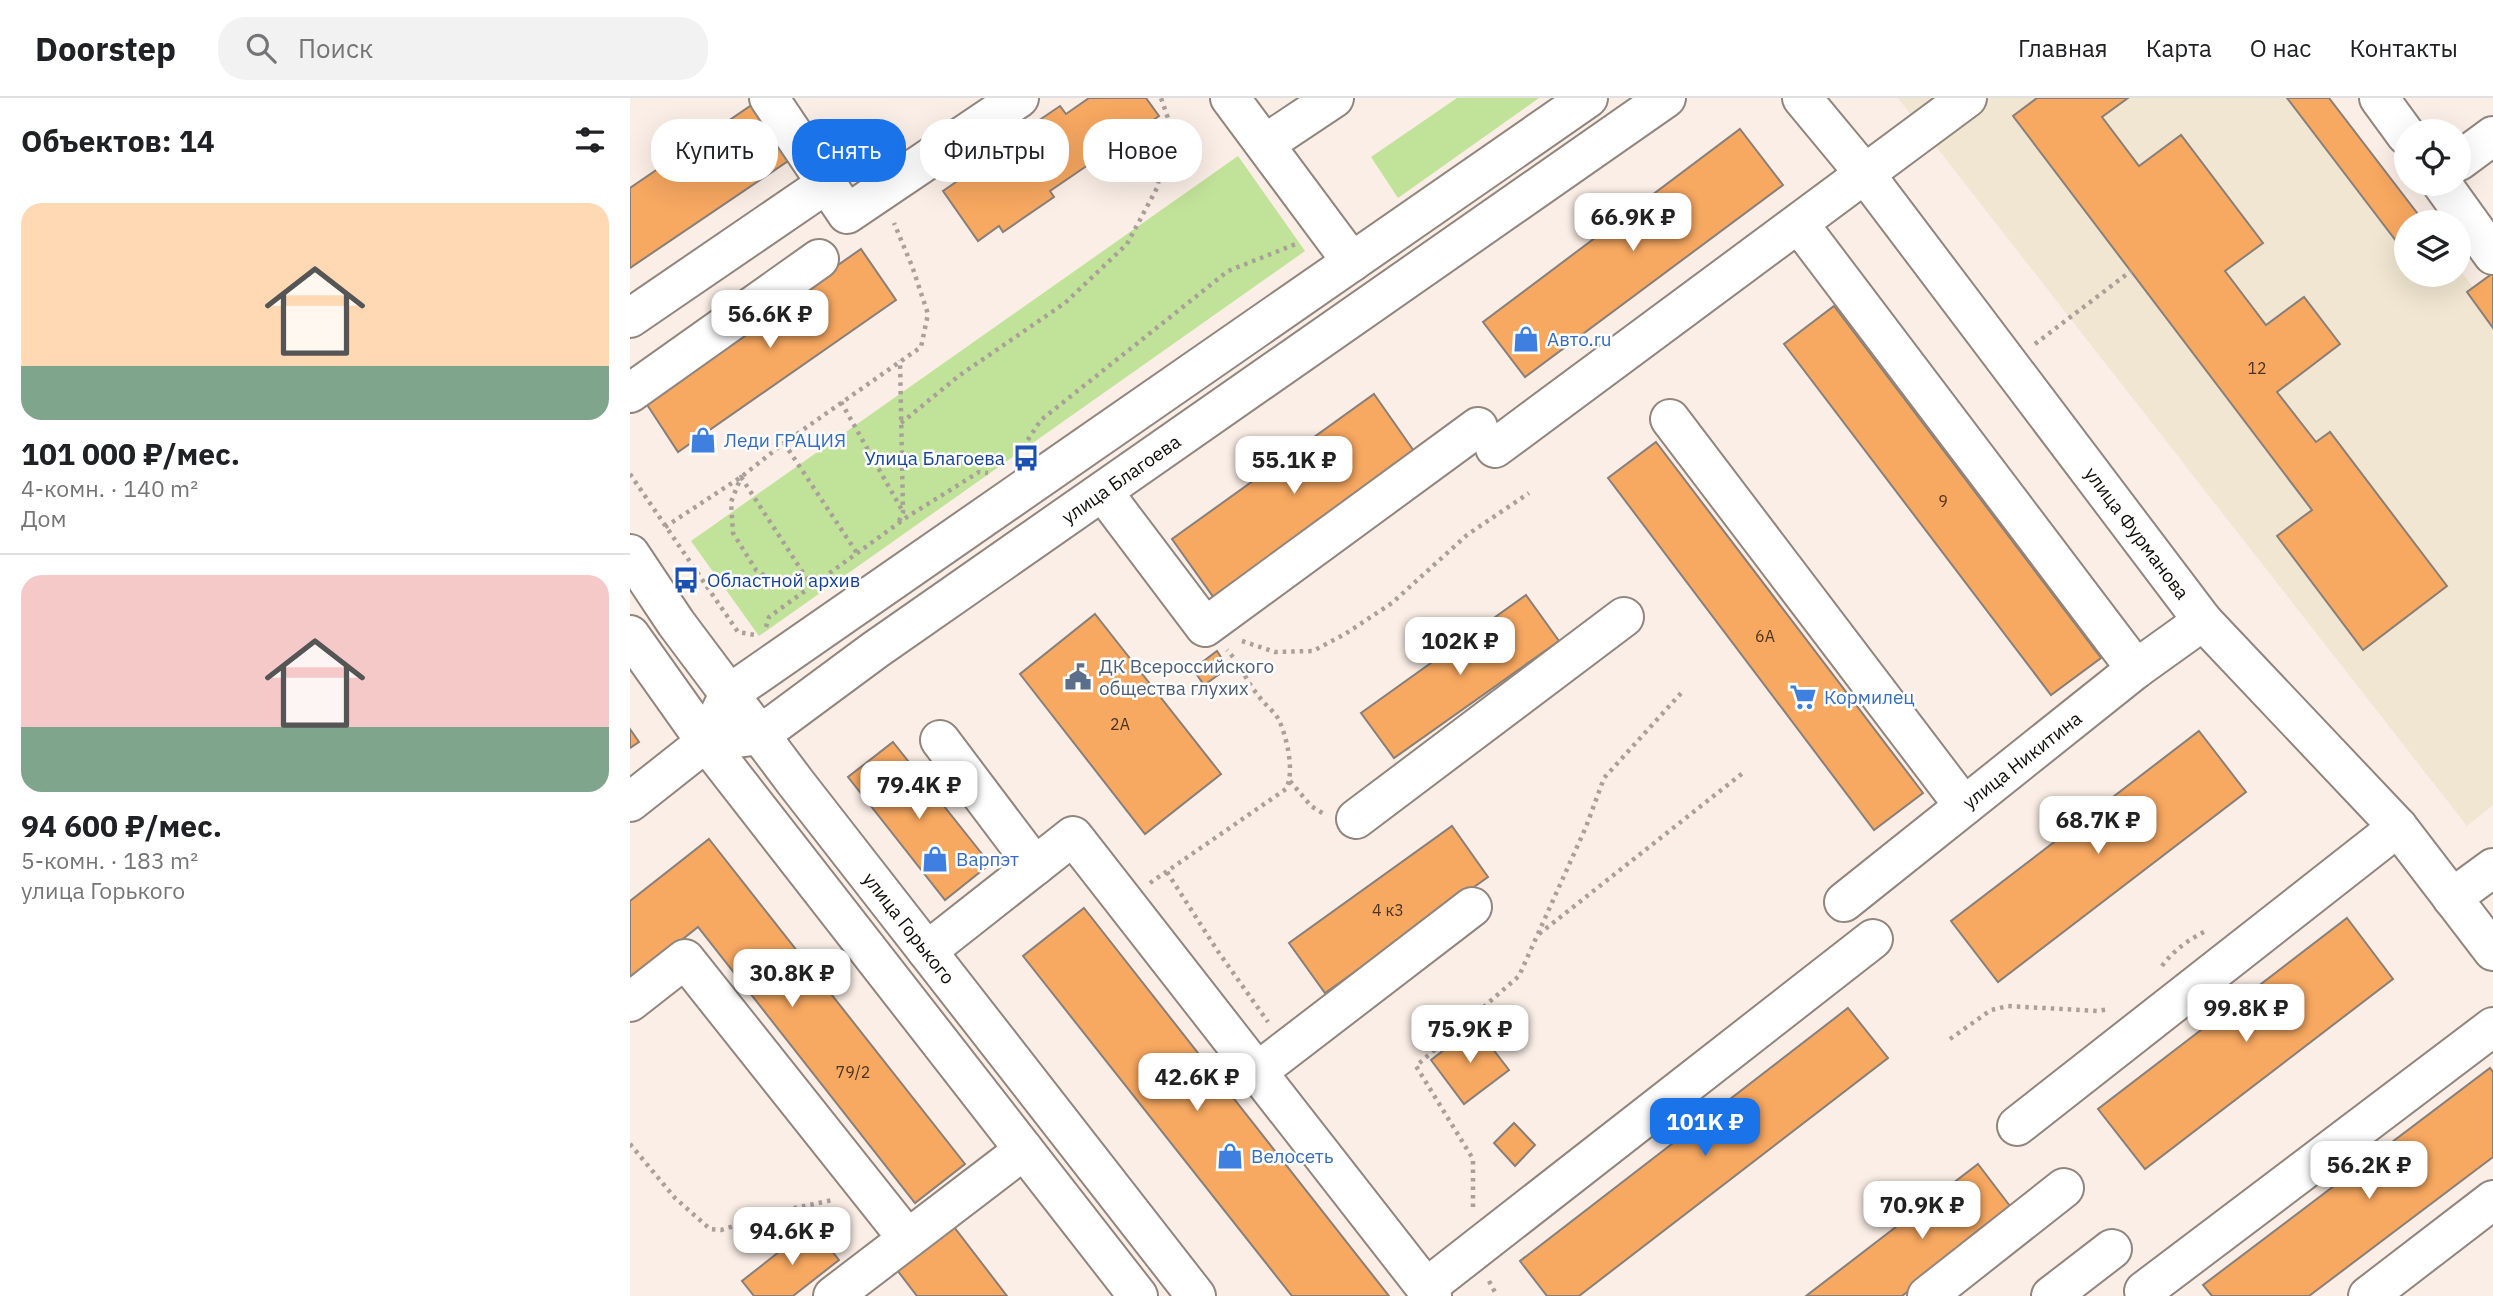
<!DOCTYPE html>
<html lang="ru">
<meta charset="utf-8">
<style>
:root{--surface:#fff;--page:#f2f2f2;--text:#202124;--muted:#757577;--line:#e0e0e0;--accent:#1a73e8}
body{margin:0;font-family:"IBM Plex Sans",sans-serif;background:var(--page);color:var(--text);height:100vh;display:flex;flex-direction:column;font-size:26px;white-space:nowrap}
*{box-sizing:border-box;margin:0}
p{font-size:23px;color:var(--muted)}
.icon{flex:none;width:38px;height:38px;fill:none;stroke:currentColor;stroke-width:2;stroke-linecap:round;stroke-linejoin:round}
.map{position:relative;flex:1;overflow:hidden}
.panel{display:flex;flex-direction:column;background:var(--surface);width:630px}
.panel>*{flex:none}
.banner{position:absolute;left:21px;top:21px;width:665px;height:63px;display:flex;gap:14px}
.controls{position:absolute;left:1764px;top:21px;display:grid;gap:14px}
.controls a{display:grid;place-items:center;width:77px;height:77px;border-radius:50%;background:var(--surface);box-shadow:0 7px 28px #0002;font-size:35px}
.price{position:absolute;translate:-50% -60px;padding:0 16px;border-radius:14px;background:#fff;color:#222;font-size:23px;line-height:46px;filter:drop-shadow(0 2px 4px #0008)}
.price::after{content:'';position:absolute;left:50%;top:42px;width:21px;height:16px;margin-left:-10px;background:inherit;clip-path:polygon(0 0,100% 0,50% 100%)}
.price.on{background:var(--accent);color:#fff}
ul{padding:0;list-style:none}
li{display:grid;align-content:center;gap:14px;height:371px;padding:0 21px}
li+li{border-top:2px solid var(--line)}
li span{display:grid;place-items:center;height:217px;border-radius:21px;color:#555}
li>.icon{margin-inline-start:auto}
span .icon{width:126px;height:126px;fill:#fffc;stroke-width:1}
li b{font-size:30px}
h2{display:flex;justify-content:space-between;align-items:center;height:84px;padding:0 21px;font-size:30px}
.tag{padding:0 24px;border-radius:28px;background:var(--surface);box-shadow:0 7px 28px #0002;font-size:24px;line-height:63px}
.tag.on{background:var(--accent);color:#fff}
header{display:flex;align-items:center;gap:42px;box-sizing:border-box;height:98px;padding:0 35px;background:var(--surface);border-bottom:2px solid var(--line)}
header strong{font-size:33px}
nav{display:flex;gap:38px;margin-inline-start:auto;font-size:24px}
.search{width:490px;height:63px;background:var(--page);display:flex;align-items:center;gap:18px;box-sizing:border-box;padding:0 24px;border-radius:28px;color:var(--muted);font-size:26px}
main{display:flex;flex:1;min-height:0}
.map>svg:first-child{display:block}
</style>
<header>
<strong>Doorstep</strong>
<div class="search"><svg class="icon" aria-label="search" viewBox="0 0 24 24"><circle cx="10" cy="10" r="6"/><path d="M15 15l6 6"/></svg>Поиск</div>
<nav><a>Главная</a><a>Карта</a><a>О нас</a><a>Контакты</a></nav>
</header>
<main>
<section class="panel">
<h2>Объектов: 14<svg class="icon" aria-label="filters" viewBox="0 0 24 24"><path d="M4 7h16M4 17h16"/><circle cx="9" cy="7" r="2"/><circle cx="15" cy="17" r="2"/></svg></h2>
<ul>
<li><span style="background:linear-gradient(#ffd9b3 75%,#7fa58c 0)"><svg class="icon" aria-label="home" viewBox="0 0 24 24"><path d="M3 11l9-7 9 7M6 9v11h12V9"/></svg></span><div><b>101 000 ₽/мес.</b><p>4-комн. · 140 m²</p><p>Дом</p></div></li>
<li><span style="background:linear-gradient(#f6c9c9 70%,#7fa58c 0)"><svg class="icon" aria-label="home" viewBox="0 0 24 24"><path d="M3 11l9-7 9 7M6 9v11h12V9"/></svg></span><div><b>94 600 ₽/мес.</b><p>5-комн. · 183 m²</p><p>улица Горького</p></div></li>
</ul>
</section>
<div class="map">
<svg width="1863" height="1198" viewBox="0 0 1863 1198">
<rect width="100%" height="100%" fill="#faeee6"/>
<path fill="#f0e6d1" d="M1268,0h431l95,124h-18v53h53v-7l34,47v490l-26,21z"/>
<g fill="#c1e299">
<path d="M827,0h82l-141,100 -27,-41z"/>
<path d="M608,58l67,95 -546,385 -68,-95z"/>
</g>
<g fill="#f7a861" stroke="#897f78" stroke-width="2">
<path d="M459,0h57l13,18 -17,12 4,5 -54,37 -4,-5 -38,26 4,6 -51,35 -4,-6 -21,15 -35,-50 29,-20 4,6 38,-26 -7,-9 53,-36 6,8z"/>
<path d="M1407,0h91l-26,19 37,49 42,-31 82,108 -38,28 41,54 38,-28 36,47 -63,48 39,50 14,-10 117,154 -84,64 -86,-114 35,-26 -299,-394z"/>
<path d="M1657,0h42l95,124h-18v32z"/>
<path d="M129,2l38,55 -167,113v-80z"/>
<path d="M1110,31l43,56 -258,192 -42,-55z"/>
<path d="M231,151l35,51 -218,152 -34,-52z"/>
<path d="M1863,175v55l-26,-36z"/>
<path d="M1792,177h21l-13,10z"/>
<path d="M1204,208l267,352 -50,37 -267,-351z"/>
<path d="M744,296l42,60 -202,144 -42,-59z"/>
<path d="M1026,344l267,351 -49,37 -266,-352z"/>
<path d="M896,497l33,46 -165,117 -33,-45z"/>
<path d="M465,516l126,160 -76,60 -125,-160z"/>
<path d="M587,553l11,17 -24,17 -11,-16z"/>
<path d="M0,631l9,13 -9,6z"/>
<path d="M1569,633l47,61 -248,190 -47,-61z"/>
<path d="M263,644l97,122 -45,36 -97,-123z"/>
<path d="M822,728l36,51 -163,116 -36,-50z"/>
<path d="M79,741l256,325 -50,39 -217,-276 -68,54v-80z"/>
<path d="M454,810l305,388h-97l-269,-340z"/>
<path d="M1717,820l46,61 -248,190 -47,-60z"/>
<path d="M1218,910l40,50 -309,238h-32l-27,-35z"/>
<path d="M845,928l34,44 -45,34 -33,-44z"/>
<path d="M1860,970l3,4v85l-184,139h-97l-9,-11z"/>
<path d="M884,1025l21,22 -20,21 -21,-23z"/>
<path d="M1348,1066l35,46 -111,86h-96z"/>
<path d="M321,1125l56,73h-90l-23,-30z"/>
<path d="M182,1128l27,34 -46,36h-39l-12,-15z"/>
</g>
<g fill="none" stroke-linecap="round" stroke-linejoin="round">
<g stroke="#90867e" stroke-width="42">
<g id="minor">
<path d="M139,0l78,116 172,-116"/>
<path d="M600,0l122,164"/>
<path d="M1172,0l63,76 338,447 195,206 95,124"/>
<path d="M1749,0l27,37"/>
<path d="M635,46l69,-46"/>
<path d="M1829,63l34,-25"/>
<path d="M1812,86l51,71"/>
<path d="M1169,126l337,445"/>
<path d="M0,220l196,-134"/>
<path d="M0,295l189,-134"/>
<path d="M1040,321l294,387"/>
<path d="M865,350l472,-350"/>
<path d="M473,394l102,135 273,-200"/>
<path d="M310,642l95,126"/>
<path d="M726,721l268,-202"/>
<path d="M1822,800l41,-30"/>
<path d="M1214,804l292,-233 67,-48"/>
<path d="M297,853l146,-115 353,452"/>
<path d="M0,904l55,-43 222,279"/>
<path d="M627,974l215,-165"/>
<path d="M1387,1028l381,-299"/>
<path d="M1514,1193l349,-264"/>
<path d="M203,1198l191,-146"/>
<path d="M802,1198l-6,-8 447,-349"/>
<path d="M1297,1198l137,-108"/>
<path d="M1421,1198l61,-47"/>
<path d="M1738,1198l125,-96"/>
</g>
</g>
<g stroke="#90867e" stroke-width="42">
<g id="major">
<path d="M0,456l46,69 120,160 400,513"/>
<path d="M0,537l76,107 432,554"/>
<path d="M76,644l54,-7 115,-85 791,-552"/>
<path d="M0,704l76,-60 23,-48 859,-596"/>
</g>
</g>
<g stroke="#aaa09a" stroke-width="4.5" stroke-dasharray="3.5 5" stroke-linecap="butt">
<path d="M1405,246l96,-73"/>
<path d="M211,304l61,108"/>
<path d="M271,325l59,-48 105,-72 62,-59 30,-56 14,-61 -10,-29"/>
<path d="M154,345l73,110"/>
<path d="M393,349l18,-27 187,-149 68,-27"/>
<path d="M0,376l108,158 17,3"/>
<path d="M111,379l70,108h-32l-23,-15 -23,-37 -2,-31z"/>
<path d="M269,423l4,-9 -3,-152"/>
<path d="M35,429l76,-50 43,-34 137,-96 7,-33 -16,-48 -18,-43"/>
<path d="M136,529l3,-10 138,-100 72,-45 9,1"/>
<path d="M612,543l33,11 38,-1 32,-17 47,-31 75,-68 62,-42"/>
<path d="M660,683l21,25 13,8"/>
<path d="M537,774l50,78 51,72"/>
<path d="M520,785l136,-94c9,-17 1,-51 -7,-69 -5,-9 -15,-16 -21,-25 -12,-14 -18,-31 -31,-45"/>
<path d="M909,836l205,-162"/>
<path d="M1532,868c11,-15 26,-26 42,-34"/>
<path d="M1320,941l41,-29 17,-4 89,5 12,-2"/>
<path d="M0,1046l45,54 35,31 11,1 64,-20 48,-10"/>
<path d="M843,1109v-48l-57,-93 103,-90 67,-149 18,-49 78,-86"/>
<path d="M859,1183l8,15"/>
</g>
<use href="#minor" stroke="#fff" stroke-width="38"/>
<use href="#major" stroke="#fff" stroke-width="38"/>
</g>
<defs>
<g id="shop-bare" transform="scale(2.1)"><path d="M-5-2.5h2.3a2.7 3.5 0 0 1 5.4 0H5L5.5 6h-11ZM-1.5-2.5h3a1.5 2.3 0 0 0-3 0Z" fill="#3f7fe0" stroke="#fff" stroke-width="2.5" paint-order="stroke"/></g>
<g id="bus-bare" transform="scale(2.1)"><path d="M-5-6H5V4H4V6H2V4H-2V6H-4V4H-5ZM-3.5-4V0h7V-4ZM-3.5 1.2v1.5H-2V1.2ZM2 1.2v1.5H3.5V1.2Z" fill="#1a4fb4" stroke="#fff" stroke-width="2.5" paint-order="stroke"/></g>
<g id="civic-bare" transform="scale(2.1)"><path d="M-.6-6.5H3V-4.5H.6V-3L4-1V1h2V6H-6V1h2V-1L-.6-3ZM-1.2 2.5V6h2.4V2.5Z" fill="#5c6f8a" stroke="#fff" stroke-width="2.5" paint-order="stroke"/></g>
<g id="supermarket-bare" transform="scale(2.1)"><path d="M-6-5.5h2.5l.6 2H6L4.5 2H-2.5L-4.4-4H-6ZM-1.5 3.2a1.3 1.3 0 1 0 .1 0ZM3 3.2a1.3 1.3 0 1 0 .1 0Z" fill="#3f7fe0" stroke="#fff" stroke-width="2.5" paint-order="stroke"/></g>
</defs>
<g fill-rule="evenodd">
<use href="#shop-bare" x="896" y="241"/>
<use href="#shop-bare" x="73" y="342"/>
<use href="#bus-bare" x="396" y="360"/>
<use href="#bus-bare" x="56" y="482"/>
<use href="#civic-bare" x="448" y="579"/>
<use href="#supermarket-bare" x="1173" y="599"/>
<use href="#shop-bare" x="305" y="761"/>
<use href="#shop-bare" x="600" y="1058"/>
</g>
<g text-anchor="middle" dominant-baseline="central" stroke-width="5" stroke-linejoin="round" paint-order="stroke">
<g font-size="16" fill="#4a3420">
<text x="1627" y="270">12</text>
<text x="1313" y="403">9</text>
<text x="1135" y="538">6А</text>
<text x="490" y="626">2А</text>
<text x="758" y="812">4 к3</text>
<text x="223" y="974">79/2</text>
</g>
<g font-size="19" fill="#366cbe" stroke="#fff" text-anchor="start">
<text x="917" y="241">Авто.ru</text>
<text x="94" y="342">Леди ГРАЦИЯ</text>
<text x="1194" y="599">Кормилец</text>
<text x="326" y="761">Варпэт</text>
<text x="621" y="1058">Велосеть</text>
</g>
<g font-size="19" fill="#164399" stroke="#fff" text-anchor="end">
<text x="375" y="360">Улица Благоева</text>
<text x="77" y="482" text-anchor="start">Областной архив</text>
</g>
<g font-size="19" fill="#110d0a" stroke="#fff">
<text transform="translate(491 381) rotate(-35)">улица Благоева</text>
<text transform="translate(1507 435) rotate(53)">улица Фурманова</text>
<text transform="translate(1392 662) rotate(-38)">улица Никитина</text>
<text transform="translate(279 830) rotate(52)">улица Горького</text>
</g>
<g font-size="19" fill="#4e5e75" stroke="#fff" text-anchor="start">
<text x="469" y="568">ДК Всероссийского<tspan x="469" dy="22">общества глухих</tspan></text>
</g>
</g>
</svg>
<div class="controls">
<a><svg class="icon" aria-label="locate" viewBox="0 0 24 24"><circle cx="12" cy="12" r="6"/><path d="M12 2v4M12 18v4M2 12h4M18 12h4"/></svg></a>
<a><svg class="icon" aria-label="layers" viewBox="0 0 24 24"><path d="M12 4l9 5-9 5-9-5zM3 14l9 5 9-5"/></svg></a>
</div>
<b class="price" style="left:1003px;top:155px">66.9K ₽</b>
<b class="price" style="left:140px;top:252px">56.6K ₽</b>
<b class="price" style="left:664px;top:398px">55.1K ₽</b>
<b class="price" style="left:830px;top:579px">102K ₽</b>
<b class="price" style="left:289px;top:723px">79.4K ₽</b>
<b class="price" style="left:1468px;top:758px">68.7K ₽</b>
<b class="price" style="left:162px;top:911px">30.8K ₽</b>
<b class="price" style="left:1616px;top:946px">99.8K ₽</b>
<b class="price" style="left:840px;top:967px">75.9K ₽</b>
<b class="price" style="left:567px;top:1015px">42.6K ₽</b>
<b class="price on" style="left:1075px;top:1060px">101K ₽</b>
<b class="price" style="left:1739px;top:1103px">56.2K ₽</b>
<b class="price" style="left:1292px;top:1143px">70.9K ₽</b>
<b class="price" style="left:162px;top:1169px">94.6K ₽</b>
<div class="banner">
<a class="tag">Купить</a>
<a class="tag on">Снять</a>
<a class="tag">Фильтры</a>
<a class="tag">Новое</a>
</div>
</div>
</main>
